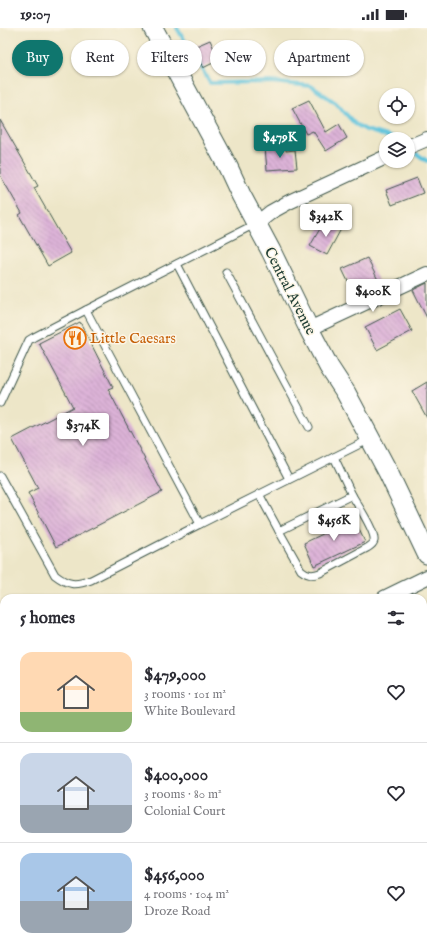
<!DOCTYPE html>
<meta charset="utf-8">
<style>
:root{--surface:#fff;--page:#f7f7f7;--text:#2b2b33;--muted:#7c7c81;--line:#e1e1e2;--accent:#0f766e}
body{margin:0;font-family:"IM FELL English",serif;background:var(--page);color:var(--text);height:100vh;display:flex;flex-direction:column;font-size:15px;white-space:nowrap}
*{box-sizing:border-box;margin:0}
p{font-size:13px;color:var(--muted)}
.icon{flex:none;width:22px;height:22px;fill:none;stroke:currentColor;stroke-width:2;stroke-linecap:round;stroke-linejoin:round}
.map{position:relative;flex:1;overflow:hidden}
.sheet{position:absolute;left:0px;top:566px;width:427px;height:356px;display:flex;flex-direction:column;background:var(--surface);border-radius:12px 12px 0 0;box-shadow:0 1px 3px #0004}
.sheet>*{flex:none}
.guide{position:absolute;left:12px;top:12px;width:403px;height:36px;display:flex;gap:8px}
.tools{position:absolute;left:379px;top:60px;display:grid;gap:8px}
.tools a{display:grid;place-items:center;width:36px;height:36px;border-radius:50%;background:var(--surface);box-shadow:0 1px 3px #0004;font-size:20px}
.price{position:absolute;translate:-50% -34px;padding:0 9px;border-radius:4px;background:#fff;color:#222;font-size:13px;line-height:26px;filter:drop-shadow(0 1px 2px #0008)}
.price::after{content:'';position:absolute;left:50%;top:24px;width:12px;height:9px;margin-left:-6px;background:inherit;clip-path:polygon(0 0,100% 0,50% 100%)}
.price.on{background:var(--accent);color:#fff}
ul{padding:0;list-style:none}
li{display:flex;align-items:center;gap:12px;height:100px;padding:0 20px}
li+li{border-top:1px solid var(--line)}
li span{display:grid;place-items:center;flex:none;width:112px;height:80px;border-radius:12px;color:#555}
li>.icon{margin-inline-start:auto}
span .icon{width:48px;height:48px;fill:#fffc;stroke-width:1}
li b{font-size:17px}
h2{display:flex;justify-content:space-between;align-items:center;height:48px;padding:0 20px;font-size:17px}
.chip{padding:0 14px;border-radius:18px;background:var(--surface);box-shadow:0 1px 3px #0004;font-size:14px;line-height:36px}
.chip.on{background:var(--accent);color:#fff}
.status{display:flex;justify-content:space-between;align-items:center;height:28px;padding:0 20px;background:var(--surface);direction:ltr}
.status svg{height:11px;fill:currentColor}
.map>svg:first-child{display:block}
</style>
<div class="status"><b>19:07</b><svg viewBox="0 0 49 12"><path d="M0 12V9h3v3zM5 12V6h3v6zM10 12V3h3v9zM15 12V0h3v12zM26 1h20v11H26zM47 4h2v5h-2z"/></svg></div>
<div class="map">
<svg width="427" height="922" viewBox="0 0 427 922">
<defs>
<pattern id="building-back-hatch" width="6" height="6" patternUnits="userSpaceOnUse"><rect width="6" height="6" fill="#ddb3d8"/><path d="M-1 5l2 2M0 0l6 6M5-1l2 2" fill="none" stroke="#b393b0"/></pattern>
</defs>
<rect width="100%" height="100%" fill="#fcf5e5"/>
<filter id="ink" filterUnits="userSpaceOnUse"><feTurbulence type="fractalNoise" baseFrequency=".025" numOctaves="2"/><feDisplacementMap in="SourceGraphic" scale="8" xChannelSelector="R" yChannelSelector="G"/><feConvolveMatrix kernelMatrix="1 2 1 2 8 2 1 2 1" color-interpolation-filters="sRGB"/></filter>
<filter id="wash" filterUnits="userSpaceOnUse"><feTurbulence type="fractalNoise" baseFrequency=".012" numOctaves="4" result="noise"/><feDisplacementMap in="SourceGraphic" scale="16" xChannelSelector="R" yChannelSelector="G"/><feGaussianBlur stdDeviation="0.9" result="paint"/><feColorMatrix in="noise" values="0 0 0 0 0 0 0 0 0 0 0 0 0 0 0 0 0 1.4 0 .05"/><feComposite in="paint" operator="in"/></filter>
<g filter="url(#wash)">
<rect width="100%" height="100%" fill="#ede6c8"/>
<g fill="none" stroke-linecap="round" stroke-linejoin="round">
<g stroke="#5ec3dc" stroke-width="4">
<path d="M177,0l33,55 60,-1 41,4 25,17 19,21 11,6 30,9"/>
<path d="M417,126l10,7"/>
</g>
</g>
<g id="blocks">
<g fill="url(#building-back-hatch)">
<path d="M210,12l9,20 -16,8 -9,-21z"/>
<path d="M243,15l11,11 -9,8 -10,-11z"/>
<path d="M309,72l17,32 13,-8 8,14 -21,13 -13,-20 -7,3 -14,-26z"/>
<path d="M0,92l38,66 -4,2 37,65 -23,13 -29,-51 3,-2 -22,-38z"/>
<path d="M286,119v4l9,-1 2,18 -30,2 -2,-22z"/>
<path d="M417,150l6,15 -31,12 -6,-15z"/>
<path d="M325,192l16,9 -14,26 -17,-9z"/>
<path d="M367,230l14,28 -25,12 -14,-29z"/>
<path d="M427,255v35l-14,-28z"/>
<path d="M400,281l12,22 -35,19 -12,-23z"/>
<path d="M80,294l33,65 -5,2 54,103 -106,55 -28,-54 10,-5 -26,-49 61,-32 -34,-64z"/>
<path d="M427,354v36l-15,-27z"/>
<path d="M354,491l11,23 -51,24 -10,-23z"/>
</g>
</g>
</g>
<g filter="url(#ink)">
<use href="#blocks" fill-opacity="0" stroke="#3e564a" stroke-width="1"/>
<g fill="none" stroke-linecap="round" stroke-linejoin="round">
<g stroke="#3e564a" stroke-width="9">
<g id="lane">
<path d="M255,196l-169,86 114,214 170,-85"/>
<path d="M177,236l112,215"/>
<path d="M226,244l83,155"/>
<path d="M0,375l29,-63 5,-3 52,-27"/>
<path d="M0,448l55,99c13,10 20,11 36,5l109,-56"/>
<path d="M259,466l20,37 73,-36 -18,-38"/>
<path d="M279,503l22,39c6,5 11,6 19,3l47,-25c3,-2 6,-3 7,-7 2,-9 -17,-37 -22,-46"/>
</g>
</g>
<g stroke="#3e564a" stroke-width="16">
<g id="street">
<path d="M408,119l19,-8"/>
<path d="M256,196l15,-12 18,-10 97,-45"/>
<path d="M309,301l118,-55"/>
<path d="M384,570l43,-21"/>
<path d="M0,782l4,-3"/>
<path d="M232,918l2,4"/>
</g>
</g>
<g stroke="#3e564a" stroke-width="21">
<path id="secondary" d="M153,0l75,139 13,28 30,56 38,78 20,38 17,26 42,79 39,82"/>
</g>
<use href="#lane" stroke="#fff" stroke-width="7"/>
<use href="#street" stroke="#fff" stroke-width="14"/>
<use href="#secondary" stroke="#fff" stroke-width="19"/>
</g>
</g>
<defs>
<g id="restaurant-ring" transform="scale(1.15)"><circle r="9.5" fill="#fcf5e5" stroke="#e8710a" stroke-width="1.5"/><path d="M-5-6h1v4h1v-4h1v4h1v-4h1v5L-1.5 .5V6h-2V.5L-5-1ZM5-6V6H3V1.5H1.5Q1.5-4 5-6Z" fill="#e8710a"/></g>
</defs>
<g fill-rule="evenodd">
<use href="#restaurant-ring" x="75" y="310"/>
</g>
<g text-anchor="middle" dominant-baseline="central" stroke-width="3" stroke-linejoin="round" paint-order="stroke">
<g font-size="15" fill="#1f3d34" stroke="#fcf5e5">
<text transform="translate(290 263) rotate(63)">Central Avenue</text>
</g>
<g font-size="15" fill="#c56008" stroke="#fcf5e5" text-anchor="start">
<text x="90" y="310">Little Caesars</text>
</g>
</g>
</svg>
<div class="tools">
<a><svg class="icon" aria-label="locate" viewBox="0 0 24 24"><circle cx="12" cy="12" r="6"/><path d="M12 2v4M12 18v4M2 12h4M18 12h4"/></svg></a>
<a><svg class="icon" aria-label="layers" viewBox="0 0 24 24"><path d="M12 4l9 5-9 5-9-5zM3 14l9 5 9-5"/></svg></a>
</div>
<b class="price on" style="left:280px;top:131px">$479K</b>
<b class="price" style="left:326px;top:210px">$342K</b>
<b class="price" style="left:373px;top:285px">$400K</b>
<b class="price" style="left:83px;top:419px">$374K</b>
<b class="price" style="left:334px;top:514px">$456K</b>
<div class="guide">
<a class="chip on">Buy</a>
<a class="chip">Rent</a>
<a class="chip">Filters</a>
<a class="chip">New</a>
<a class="chip">Apartment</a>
</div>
<section class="sheet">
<h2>5 homes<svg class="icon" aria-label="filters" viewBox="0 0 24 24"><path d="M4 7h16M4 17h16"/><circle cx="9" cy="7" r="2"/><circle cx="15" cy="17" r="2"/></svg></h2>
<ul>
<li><span style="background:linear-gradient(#ffd9b3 75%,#8fb573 0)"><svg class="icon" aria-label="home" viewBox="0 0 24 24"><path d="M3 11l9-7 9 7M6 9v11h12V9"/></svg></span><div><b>$479,000</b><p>3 rooms · 101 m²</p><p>White Boulevard</p></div><svg class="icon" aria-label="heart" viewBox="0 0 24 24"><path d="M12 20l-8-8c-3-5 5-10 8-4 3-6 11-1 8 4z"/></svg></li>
<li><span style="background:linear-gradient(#c9d6e8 65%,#9aa5b1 0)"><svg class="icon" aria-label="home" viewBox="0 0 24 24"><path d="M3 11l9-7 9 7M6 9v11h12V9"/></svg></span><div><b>$400,000</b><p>3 rooms · 80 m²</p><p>Colonial Court</p></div><svg class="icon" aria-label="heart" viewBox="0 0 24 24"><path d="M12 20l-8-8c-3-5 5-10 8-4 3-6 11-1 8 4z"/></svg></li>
<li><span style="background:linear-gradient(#a9c7e8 60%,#9aa5b1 0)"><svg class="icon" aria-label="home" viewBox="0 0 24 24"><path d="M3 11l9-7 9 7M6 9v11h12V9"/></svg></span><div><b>$456,000</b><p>4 rooms · 104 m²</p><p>Droze Road</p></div><svg class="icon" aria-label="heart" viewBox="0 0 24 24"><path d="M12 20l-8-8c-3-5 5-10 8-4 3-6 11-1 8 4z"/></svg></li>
</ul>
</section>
</div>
